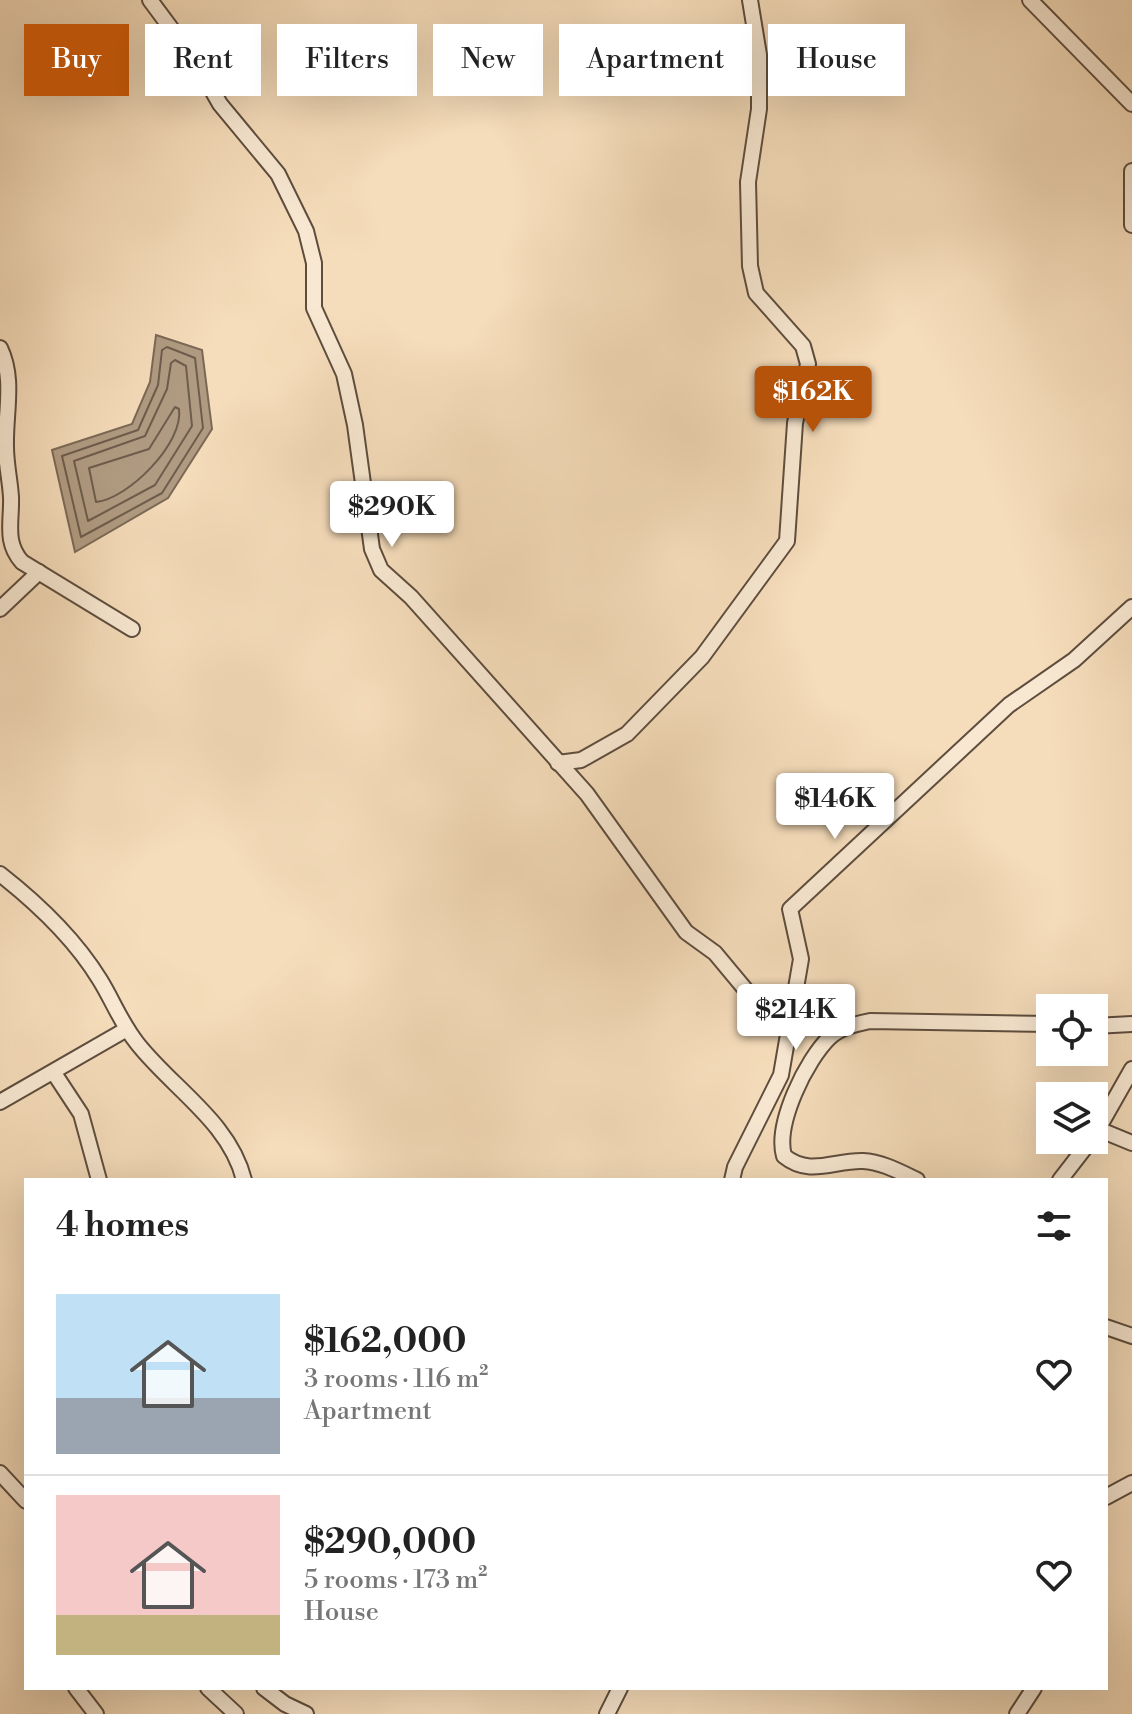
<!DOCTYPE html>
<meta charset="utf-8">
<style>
:root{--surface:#fff;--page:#f6f6f6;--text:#222;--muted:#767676;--line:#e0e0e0;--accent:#b45309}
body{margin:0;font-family:"Libre Bodoni",serif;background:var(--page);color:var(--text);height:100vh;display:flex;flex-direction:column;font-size:30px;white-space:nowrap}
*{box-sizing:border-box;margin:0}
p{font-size:26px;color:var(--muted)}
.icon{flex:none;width:44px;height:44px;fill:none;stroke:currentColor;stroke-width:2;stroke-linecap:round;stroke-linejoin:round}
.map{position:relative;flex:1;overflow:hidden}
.panel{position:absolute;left:24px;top:1178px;width:1084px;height:512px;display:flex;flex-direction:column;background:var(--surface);border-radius:0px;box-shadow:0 8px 32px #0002}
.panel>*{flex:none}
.guide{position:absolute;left:24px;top:24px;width:1084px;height:72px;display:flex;gap:16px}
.buttons{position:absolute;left:1036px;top:994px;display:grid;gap:16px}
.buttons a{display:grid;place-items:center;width:72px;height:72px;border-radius:0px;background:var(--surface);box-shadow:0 8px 32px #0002;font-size:40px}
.price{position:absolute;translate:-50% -68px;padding:0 18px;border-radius:8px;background:#fff;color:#222;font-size:26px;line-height:52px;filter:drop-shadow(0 2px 4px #0008)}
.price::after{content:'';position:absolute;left:50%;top:48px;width:24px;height:18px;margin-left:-12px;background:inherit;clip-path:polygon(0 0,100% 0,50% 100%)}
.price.selected{background:var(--accent);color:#fff}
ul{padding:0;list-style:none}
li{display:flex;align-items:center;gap:24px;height:200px;padding:0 32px}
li+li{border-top:2px solid var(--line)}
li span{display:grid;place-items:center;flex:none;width:224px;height:160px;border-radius:0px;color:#555}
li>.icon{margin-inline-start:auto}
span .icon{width:96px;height:96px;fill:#fffc;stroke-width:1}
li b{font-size:34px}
h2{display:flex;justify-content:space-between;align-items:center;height:96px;padding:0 32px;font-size:34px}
.pill{padding:0 28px;border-radius:0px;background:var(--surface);box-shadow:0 8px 32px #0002;font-size:28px;line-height:72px}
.pill.selected{background:var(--accent);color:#fff}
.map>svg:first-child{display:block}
</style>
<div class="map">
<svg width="1132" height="1714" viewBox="0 0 1132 1714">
<rect width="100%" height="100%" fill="#f5dcba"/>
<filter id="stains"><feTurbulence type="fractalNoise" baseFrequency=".0025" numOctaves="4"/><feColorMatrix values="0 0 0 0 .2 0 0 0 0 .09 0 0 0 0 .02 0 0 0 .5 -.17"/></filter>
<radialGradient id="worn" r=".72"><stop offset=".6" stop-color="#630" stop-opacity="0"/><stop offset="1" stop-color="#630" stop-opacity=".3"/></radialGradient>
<path fill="#b09b82" stroke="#7b6956" stroke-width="2" d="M156,335l46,15 10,79 -44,69 -93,54 -23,-102 80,-26 18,-42z"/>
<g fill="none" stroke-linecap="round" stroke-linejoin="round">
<g stroke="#6e5c4c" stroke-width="2">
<path d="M167,347l28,11 8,70 -41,65 -81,44 -19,-81 76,-26 20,-45 4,-35z"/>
<path d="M175,360l11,6 6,60 -37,59 -67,36 -14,-60 71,-25 22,-47 4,-26z"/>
<path d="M175,407l4,2c5,34 -51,90 -83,93l-7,-34 60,-19z"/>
</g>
<g stroke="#5e4d3e" stroke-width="18">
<g id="minor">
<path d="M150,0l46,62 24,42 58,70 28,57 8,32v45l30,66 11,51 17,124 9,21 30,27 176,197 99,138 29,21 35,42 40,30"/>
<path d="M1030,0l102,104"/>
<path d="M1132,171v54"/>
<path d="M0,348c15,31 5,65 6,99 0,17 4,33 5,50 1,24 -7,45 11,65l110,67"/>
<path d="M0,609l39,-37"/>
<path d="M558,763l23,-3 46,-26 75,-77 85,-116 8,-118 13,-59 -5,-18 -47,-53 -6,-27 -2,-84 11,-73v-54l-9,-55"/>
<path d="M0,874c37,29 75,65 100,106 13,21 21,43 37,63 35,45 93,79 107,137"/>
<path d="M1094,1026l38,-2"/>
<path d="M54,1073l27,41 18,66"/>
<path d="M0,1102l127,-73"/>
<path d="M1098,1129l34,14"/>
<path d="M1094,1136l38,-67"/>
<path d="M732,1180l3,-13 46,-92 20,-116 -11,-50 219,-204 65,-45 58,-53"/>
<path d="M917,1180c-17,-8 -35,-18 -54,-19 -29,-1 -53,16 -79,-5 -9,-32 22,-96 46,-119 11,-10 26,-13 40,-16l180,3"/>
<path d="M1060,1180l31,-40"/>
<path d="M1106,1327l26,9"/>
<path d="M0,1473l26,28"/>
<path d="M1106,1497l26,-14"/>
<path d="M76,1688l20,26"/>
<path d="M208,1688l28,26"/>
<path d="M264,1688l21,16 21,10"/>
<path d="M607,1714l13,-26"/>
<path d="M1017,1714l17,-26"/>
</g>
</g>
<use href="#minor" stroke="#f8e8d2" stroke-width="14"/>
</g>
<rect width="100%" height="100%" filter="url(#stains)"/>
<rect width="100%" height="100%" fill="url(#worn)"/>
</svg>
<div class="buttons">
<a><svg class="icon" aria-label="locate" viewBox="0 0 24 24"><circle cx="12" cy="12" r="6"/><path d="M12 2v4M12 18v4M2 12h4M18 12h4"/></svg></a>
<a><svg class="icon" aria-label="layers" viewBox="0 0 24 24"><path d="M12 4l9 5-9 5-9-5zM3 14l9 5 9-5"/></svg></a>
</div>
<b class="price selected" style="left:813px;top:434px">$162K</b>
<b class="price" style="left:392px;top:549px">$290K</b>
<b class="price" style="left:835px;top:841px">$146K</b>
<b class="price" style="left:796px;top:1052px">$214K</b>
<div class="guide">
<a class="pill selected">Buy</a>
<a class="pill">Rent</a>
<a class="pill">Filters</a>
<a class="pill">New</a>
<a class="pill">Apartment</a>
<a class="pill">House</a>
</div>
<section class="panel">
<h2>4 homes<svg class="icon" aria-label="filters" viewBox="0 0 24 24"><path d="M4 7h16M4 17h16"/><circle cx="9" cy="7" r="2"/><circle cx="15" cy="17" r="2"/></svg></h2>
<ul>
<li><span style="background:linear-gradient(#bfe0f5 65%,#9aa5b1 0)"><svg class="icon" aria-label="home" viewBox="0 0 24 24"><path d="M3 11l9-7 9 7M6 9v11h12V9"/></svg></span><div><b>$162,000</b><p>3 rooms · 116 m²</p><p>Apartment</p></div><svg class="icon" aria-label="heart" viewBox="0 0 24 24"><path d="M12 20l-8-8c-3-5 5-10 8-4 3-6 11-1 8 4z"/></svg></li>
<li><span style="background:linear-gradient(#f6c9c9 75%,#c2b280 0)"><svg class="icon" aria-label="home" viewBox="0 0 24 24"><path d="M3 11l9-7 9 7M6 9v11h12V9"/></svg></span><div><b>$290,000</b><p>5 rooms · 173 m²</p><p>House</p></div><svg class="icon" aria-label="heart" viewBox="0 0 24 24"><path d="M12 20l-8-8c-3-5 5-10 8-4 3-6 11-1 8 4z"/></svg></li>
</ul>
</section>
</div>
